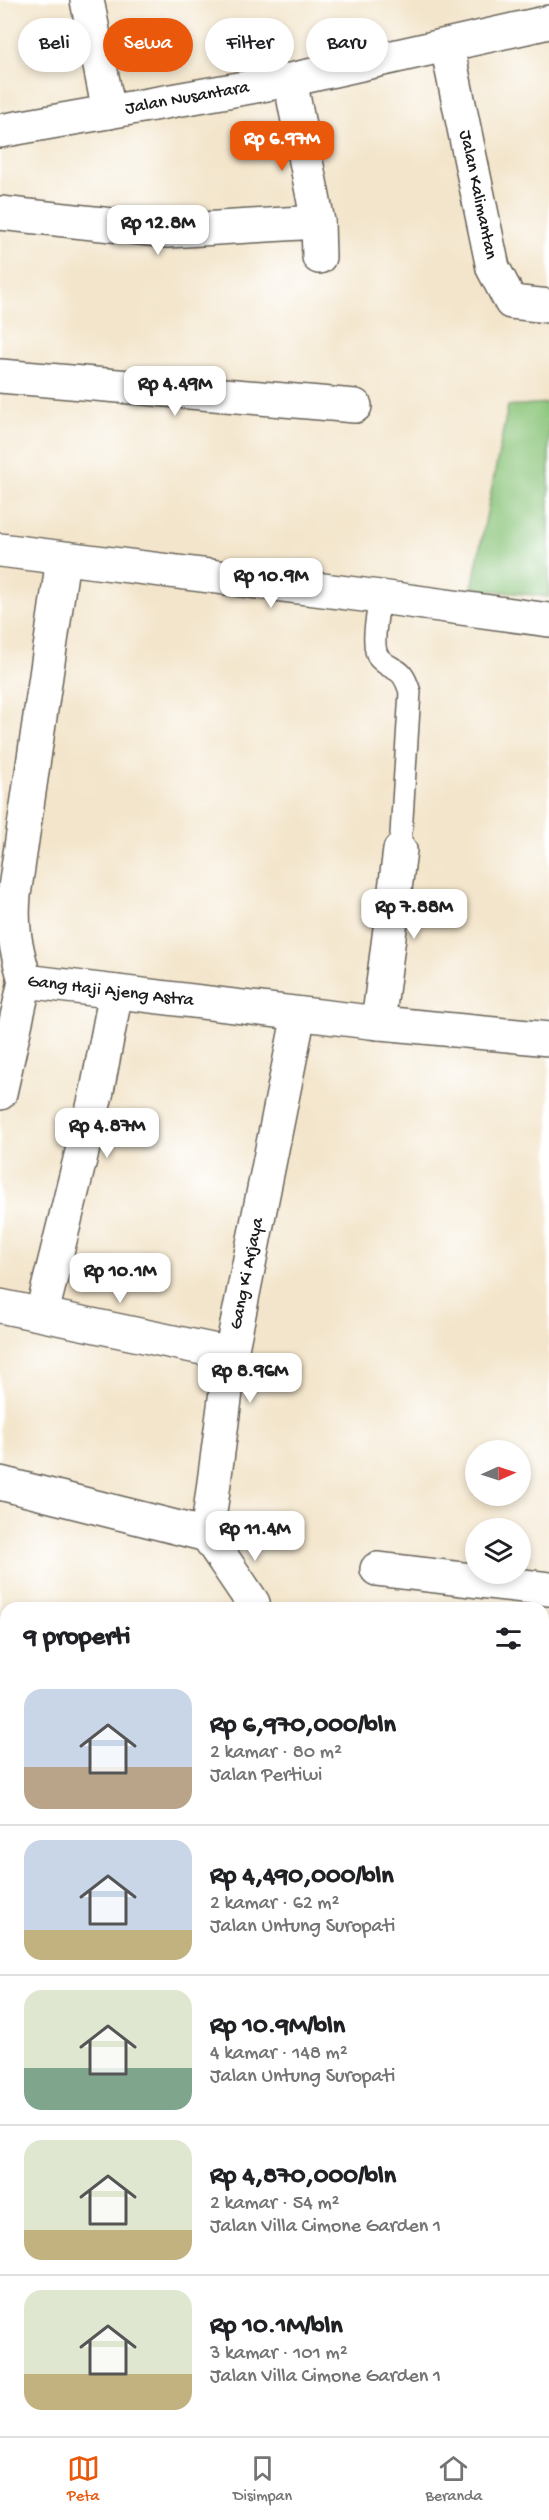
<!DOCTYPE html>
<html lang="id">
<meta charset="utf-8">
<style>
:root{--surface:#fff;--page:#f2f2f2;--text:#202124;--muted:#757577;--line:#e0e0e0;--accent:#ea580c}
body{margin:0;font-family:"Gochi Hand",sans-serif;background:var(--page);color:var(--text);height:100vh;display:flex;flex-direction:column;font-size:22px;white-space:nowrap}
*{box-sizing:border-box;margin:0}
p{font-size:20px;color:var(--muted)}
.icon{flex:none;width:33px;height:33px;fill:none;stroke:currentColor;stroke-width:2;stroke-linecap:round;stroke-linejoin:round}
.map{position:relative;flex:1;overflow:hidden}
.sheet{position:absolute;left:0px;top:1602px;width:549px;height:834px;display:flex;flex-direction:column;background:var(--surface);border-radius:18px 18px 0 0;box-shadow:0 3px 9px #0003}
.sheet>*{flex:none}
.top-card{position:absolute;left:18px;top:18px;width:513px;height:54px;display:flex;gap:12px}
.needle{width:39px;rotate:87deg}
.fabs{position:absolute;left:465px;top:1440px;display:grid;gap:12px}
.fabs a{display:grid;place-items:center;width:66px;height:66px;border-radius:50%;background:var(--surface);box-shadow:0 3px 9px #0003;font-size:30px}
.price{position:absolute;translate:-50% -51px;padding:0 14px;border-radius:12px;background:#fff;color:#222;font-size:20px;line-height:39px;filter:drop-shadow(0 2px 3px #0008)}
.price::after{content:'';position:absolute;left:50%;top:36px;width:18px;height:14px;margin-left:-9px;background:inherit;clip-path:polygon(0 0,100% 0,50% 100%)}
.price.current{background:var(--accent);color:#fff}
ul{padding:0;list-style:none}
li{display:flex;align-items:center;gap:18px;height:150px;padding:0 24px}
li+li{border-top:2px solid var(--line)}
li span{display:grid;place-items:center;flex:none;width:168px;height:120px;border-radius:18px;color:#555}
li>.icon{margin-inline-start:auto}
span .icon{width:72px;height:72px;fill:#fffc;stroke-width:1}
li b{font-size:26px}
h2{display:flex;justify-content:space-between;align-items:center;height:72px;padding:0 24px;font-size:26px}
.chip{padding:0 21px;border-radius:27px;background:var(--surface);box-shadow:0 3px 9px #0003;font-size:21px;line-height:54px}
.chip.current{background:var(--accent);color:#fff}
.tabs{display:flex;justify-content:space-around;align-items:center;height:84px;border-top:2px solid var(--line);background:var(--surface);font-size:16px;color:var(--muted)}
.tabs a{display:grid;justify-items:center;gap:3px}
.tabs .current{color:var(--accent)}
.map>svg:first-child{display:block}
</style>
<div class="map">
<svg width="549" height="2436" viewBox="0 0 549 2436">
<rect width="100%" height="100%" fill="#fff"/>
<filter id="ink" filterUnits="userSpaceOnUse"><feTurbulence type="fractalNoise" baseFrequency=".0167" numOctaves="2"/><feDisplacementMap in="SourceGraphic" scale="12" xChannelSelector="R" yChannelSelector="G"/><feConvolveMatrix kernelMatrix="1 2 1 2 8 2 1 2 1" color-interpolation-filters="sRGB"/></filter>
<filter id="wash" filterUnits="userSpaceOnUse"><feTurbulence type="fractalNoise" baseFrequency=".008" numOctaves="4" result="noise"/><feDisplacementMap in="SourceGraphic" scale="24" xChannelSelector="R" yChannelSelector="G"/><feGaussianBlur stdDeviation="1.35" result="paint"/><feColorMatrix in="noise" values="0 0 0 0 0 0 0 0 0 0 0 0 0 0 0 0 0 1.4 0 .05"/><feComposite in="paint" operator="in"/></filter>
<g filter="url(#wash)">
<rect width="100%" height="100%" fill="#f3e5cb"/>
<g fill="#d1bfbf">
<path d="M0,2282l6,3v145h151v6h-157z"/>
<path d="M549,2352v84h-256l3,-6h247v-75z"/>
</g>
<path fill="#8ac479" stroke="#53704a" stroke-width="1.5" d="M549,403v194l-77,-9 36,-182z"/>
</g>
<g filter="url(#ink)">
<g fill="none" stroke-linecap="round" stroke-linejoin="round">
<g stroke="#676259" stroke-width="24">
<g id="service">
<path d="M380,597c-2,14 -10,49 -1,61 15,16 22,5 31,34l-10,158"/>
<path d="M0,2261l6,3"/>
<path d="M185,2430l3,6"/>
</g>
</g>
<g stroke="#676259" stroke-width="36">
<g id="minor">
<path d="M87,0l22,112"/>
<path id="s1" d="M447,46l46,222 18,34 38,4"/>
<path d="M290,80l28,142 1,35"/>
<path id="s2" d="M0,131l290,-51 259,-58"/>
<path d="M0,213l168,18 150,-9"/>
<path d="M0,376l355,30"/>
<path id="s3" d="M63,559l-49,336c-3,35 2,52 11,86l345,41 179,17"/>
<path d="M378,1023l22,-173"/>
<path d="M0,1093l25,-112"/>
<path d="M0,1306l231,48"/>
<path d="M42,1313l55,-222 19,-99"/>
<path id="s4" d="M0,1483l207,52 24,-181 68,-340"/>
<path d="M207,1535l46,68 1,5"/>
<path d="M377,1569l172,20"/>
<path d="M543,1759h6"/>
<path d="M0,1790l6,29"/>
<path d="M0,1906l6,-67"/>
<path d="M0,2050l6,-1"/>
<path d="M543,2124l6,2"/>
</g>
</g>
<g stroke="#676259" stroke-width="36">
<path id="tertiary" d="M0,550l380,47 169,23"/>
</g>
<use href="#service" stroke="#fff" stroke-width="21"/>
<use href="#minor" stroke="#fff" stroke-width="33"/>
<use href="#tertiary" stroke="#fff" stroke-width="33"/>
</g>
</g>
<g text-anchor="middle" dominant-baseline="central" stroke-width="4.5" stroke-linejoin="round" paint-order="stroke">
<g font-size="18" fill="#1c1c1c" stroke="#fff">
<text stroke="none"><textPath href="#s2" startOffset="190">Jalan Nusantara</textPath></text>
<text stroke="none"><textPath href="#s1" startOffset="152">Jalan Kalimantan</textPath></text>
<text stroke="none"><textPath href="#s3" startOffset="513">Gang Haji Ajeng Astra</textPath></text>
<text stroke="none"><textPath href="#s4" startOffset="478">Gang Ki Arjaya</textPath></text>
</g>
</g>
</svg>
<div class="fabs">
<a><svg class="needle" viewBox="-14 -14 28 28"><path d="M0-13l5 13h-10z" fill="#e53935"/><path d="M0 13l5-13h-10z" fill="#757577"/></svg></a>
<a><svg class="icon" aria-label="layers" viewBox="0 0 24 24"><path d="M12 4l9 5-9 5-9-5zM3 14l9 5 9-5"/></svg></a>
</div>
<b class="price current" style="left:282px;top:172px">Rp 6.97M</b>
<b class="price" style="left:158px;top:256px">Rp 12.8M</b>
<b class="price" style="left:175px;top:417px">Rp 4.49M</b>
<b class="price" style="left:271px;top:609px">Rp 10.9M</b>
<b class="price" style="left:414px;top:940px">Rp 7.88M</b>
<b class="price" style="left:107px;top:1159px">Rp 4.87M</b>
<b class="price" style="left:120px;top:1304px">Rp 10.1M</b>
<b class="price" style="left:250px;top:1404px">Rp 8.96M</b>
<b class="price" style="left:255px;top:1562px">Rp 11.4M</b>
<div class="top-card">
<a class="chip">Beli</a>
<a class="chip current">Sewa</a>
<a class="chip">Filter</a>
<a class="chip">Baru</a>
</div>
<section class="sheet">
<h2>9 properti<svg class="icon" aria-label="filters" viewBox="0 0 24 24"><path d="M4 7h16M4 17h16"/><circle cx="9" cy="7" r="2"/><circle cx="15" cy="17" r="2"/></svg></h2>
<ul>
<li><span style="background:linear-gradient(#c9d6e8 65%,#b9a48a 0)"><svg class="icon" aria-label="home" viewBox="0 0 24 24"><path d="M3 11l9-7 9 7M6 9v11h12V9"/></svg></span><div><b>Rp 6,970,000/bln</b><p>2 kamar · 80 m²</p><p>Jalan Pertiwi</p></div></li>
<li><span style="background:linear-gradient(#c9d6e8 75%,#c2b280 0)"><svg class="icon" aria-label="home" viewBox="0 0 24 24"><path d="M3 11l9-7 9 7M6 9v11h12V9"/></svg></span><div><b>Rp 4,490,000/bln</b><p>2 kamar · 62 m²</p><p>Jalan Untung Suropati</p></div></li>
<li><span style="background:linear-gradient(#dfe7d0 65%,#7fa58c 0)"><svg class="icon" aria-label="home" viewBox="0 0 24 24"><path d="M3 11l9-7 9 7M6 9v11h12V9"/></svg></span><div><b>Rp 10.9M/bln</b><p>4 kamar · 148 m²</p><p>Jalan Untung Suropati</p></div></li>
<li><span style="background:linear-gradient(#dfe7d0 75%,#c2b280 0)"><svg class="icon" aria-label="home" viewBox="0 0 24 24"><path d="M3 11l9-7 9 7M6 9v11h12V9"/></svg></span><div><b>Rp 4,870,000/bln</b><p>2 kamar · 54 m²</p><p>Jalan Villa Cimone Garden 1</p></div></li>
<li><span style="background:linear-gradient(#dfe7d0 70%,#c2b280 0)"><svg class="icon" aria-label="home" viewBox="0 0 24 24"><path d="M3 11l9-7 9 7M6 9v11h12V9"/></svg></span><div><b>Rp 10.1M/bln</b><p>3 kamar · 101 m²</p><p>Jalan Villa Cimone Garden 1</p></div></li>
</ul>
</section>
</div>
<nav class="tabs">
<a class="current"><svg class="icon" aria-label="map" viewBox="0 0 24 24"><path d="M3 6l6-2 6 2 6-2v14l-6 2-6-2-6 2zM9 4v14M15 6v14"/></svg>Peta</a>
<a><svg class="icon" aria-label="saved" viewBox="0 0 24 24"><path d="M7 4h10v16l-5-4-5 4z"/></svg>Disimpan</a>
<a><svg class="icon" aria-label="home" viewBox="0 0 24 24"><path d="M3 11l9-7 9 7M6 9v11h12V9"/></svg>Beranda</a>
</nav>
